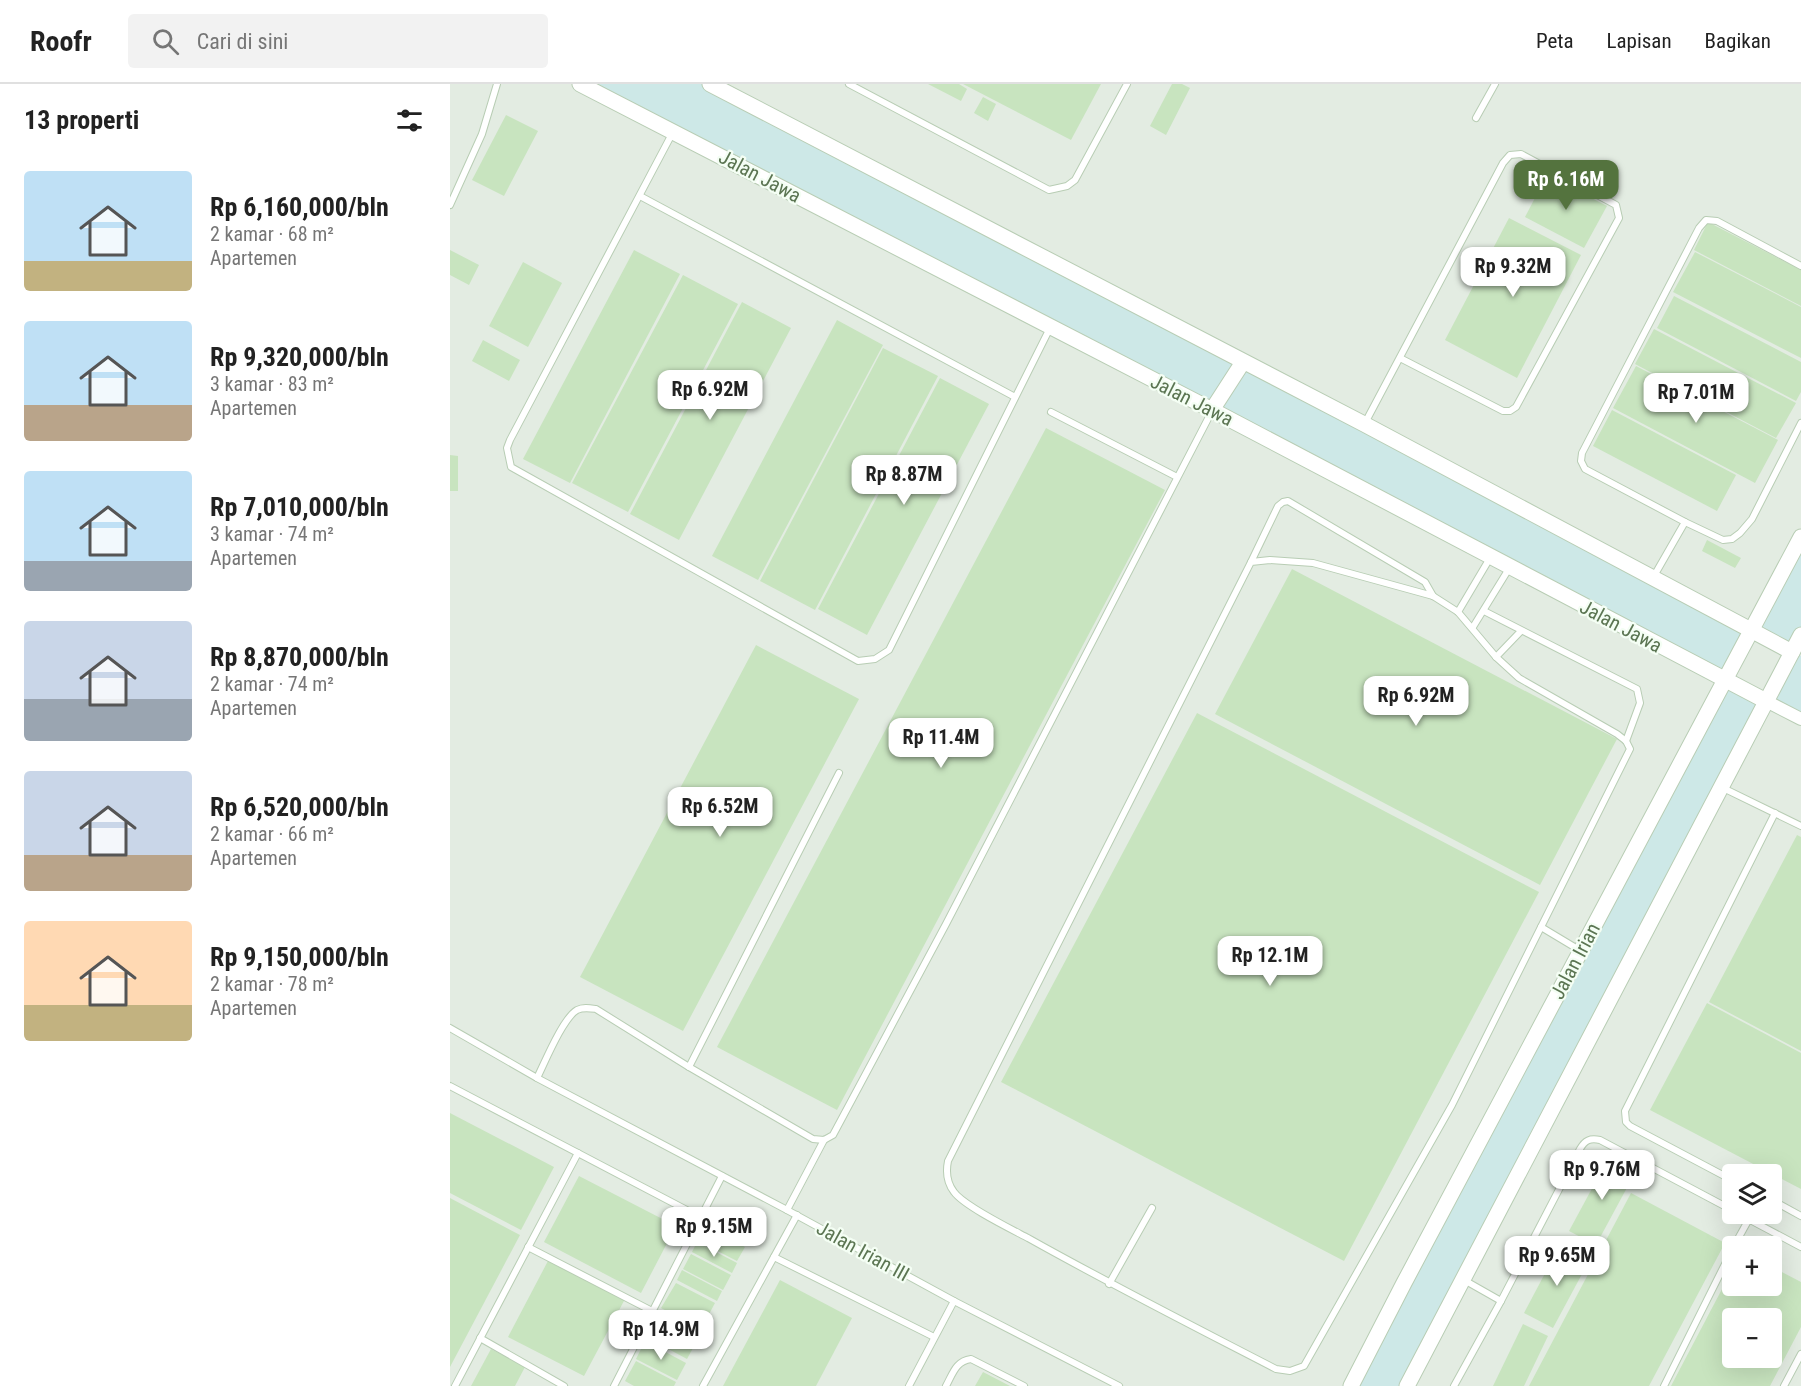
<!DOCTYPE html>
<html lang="id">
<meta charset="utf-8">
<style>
:root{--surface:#fff;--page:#f2f2f2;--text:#222;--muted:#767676;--line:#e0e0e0;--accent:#54733e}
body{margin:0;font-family:"Roboto Condensed",sans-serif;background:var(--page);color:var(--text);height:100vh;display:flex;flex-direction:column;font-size:22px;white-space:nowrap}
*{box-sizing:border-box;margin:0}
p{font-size:20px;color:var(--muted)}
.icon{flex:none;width:33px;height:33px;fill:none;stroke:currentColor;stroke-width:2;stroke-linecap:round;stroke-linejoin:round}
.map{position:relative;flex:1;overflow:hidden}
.drawer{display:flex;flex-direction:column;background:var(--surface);width:450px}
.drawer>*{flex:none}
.fabs{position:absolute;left:1272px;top:1080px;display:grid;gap:12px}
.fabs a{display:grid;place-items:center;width:60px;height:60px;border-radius:6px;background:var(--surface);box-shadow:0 6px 24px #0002;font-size:30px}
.price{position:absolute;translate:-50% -51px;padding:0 14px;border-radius:12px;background:#fff;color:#222;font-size:20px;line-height:39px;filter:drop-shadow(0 2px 3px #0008)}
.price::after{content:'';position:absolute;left:50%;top:36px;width:18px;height:14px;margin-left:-9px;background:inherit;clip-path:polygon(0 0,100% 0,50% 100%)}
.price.current{background:var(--accent);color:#fff}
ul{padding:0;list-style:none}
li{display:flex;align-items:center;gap:18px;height:150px;padding:0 24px}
li span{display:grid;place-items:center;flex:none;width:168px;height:120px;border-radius:6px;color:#555}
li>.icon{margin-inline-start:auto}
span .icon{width:72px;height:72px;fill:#fffc;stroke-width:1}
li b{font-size:26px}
h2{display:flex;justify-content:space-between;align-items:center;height:72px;padding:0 24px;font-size:26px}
header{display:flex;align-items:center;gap:36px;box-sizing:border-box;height:84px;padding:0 30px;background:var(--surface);border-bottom:2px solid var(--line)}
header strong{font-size:28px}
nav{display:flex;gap:33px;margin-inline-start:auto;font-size:21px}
.search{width:420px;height:54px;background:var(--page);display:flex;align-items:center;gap:15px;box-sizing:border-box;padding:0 21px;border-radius:6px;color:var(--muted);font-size:22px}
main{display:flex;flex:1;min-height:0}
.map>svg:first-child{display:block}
</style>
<header>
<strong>Roofr</strong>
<div class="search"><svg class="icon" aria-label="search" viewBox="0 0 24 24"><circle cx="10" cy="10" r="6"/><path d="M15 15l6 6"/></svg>Cari di sini</div>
<nav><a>Peta</a><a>Lapisan</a><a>Bagikan</a></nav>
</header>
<main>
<section class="drawer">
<h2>13 properti<svg class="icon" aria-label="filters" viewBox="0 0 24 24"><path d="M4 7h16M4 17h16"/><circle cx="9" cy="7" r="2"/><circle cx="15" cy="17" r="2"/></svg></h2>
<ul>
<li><span style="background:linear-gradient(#bfe0f5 75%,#c2b280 0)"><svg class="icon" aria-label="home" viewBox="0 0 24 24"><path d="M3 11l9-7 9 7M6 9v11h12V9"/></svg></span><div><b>Rp 6,160,000/bln</b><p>2 kamar · 68 m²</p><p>Apartemen</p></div></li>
<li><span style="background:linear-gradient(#bfe0f5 70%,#b9a48a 0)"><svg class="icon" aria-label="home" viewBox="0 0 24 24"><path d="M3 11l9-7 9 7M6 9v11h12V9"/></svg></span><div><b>Rp 9,320,000/bln</b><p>3 kamar · 83 m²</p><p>Apartemen</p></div></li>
<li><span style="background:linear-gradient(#bfe0f5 75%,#9aa5b1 0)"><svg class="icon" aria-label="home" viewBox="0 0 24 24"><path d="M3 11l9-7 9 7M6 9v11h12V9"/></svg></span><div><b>Rp 7,010,000/bln</b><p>3 kamar · 74 m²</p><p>Apartemen</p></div></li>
<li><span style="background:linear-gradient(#c9d6e8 65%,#9aa5b1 0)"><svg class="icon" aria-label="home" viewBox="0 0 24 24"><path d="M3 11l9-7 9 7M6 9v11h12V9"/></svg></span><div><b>Rp 8,870,000/bln</b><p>2 kamar · 74 m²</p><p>Apartemen</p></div></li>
<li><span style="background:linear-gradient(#c9d6e8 70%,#b9a48a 0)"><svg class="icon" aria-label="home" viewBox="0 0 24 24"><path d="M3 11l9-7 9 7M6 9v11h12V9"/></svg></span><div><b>Rp 6,520,000/bln</b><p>2 kamar · 66 m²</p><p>Apartemen</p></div></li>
<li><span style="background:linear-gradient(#ffd9b3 70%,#c2b280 0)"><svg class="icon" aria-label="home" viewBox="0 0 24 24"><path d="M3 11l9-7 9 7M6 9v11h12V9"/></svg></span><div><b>Rp 9,150,000/bln</b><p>2 kamar · 78 m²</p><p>Apartemen</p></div></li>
</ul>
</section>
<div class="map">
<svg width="1351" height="1302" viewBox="0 0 1351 1302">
<rect width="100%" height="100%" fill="#eefbee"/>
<path fill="#e3ece2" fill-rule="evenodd" d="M0,0h1351v1302h-1351zM1282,1090h40v40h-40zM1282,1162h40v40h-40zM1282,1234h40v40h-40z"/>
<path fill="#cde8e7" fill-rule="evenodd" d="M129,0h131l1042,546 49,-93v98l-9,16 9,5v64l-34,-18 -360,684h-54l371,-705zM1302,546l40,22 -26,49 -42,-20z"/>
<g fill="#c8e4bf" fill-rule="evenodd">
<path d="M478,0h31l8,5 -6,12z"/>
<path d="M513,0h138l-30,56z"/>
<path d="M722,0h10l8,4 -24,47 -16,-9z"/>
<path d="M533,13l13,7 -8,17 -14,-8z"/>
<path d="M56,31l32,16 -34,65 -32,-16z"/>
<path d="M1097,91l60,31 -23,42 -59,-31z"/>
<path d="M1059,134l72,37 -64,123 -72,-38z"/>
<path d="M1258,138l93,48v36l-107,-56z"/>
<path d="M0,166l29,15 -10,20 -19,-10z"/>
<path d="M184,166l46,24 -110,209 -47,-24z"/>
<path d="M1245,168l106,55v51l-128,-66z"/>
<path d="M73,178l39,21 -34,64 -39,-21z"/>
<path d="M233,191l55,29 -110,208 -56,-29z"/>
<path d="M1224,212l127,66v30l-5,9 -139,-73z"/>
<path d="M292,218l49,26 -112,212 -49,-26z"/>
<path d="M387,236l46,25 -125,235 -46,-24z"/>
<path d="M1204,245l142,74 -20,35 -141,-74z"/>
<path d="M33,256l37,20 -11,21 -37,-20z"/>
<path d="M433,264l55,28 -123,234 -55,-29z"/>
<path d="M1186,282l142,74 -23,43 -142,-75z"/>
<path d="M490,294l49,26 -122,231 -49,-26z"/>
<path d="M1162,326l124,65 -19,36 -124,-65z"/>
<path d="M596,344l119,62 -328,620 -120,-63z"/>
<path d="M0,371l8,1v35h-8z"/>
<path d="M1257,456l34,18 -6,10 -33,-17z"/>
<path d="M842,485l325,170 -77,146 -325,-171z"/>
<path d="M306,561l103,54 -176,332 -103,-54z"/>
<path d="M747,629l342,179 -195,369 -343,-179z"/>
<path d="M1347,751l4,2v214l-92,-49z"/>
<path d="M1257,919l94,50v136l-151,-79z"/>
<path d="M0,1029l104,54 -33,63 -71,-37z"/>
<path d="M1159,1073l27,14 -40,74 -27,-14z"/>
<path d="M129,1092l97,50 -35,67 -97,-51z"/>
<path d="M1181,1109l94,50 -76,143h-120z"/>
<path d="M0,1114l70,37 -70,132z"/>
<path d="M264,1128l40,20 -7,13 -40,-20z"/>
<path d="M256,1143l39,20 -8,14 -39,-20z"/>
<path d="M247,1158l40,21 -5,10 -40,-21z"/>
<path d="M1110,1161l29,16 -36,67 -29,-15z"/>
<path d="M241,1170l40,21 -8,15 -40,-21z"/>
<path d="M99,1175l76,40 -41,77 -76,-39z"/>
<path d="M1322,1183l29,15v45l-31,59h-99l61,-116v16h40zM1282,1234h40v40h-40z"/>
<path d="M232,1186l40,21 -5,10 -40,-21z"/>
<path d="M330,1196l72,38 -36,68h-93z"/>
<path d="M226,1199l39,20 -14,26 -40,-21z"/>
<path d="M211,1228l40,20 -8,15 -39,-21z"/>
<path d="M1073,1240l25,12 -24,50h-31z"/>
<path d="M203,1243l40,21 -6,11 -39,-21z"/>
<path d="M195,1257l41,22 -9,17 -41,-21z"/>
<path d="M41,1265l34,18 -10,19h-44z"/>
<path d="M186,1277l40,21 -2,4h-40l-9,-5z"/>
<path d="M533,1288l27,14h-35z"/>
</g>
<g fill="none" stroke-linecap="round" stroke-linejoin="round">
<g stroke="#b8cdb4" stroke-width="8">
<g id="service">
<path d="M399,0l200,106 18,-4 8,-6 52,-96"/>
<path d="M1026,34l19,-34"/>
<path d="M223,48l-163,308 -3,8 4,19 347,194 17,-2 14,-9 161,-322"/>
<path d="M190,112l375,201"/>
<path d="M0,121l32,-71 15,-50"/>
<path d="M601,328l126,65"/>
<path d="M915,339l138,-260 7,-8 11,-1 95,51 3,13 -103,189 -6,4h-7l-103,-53"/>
<path d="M1235,438l38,18 9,-1 8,-6 12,-14 49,-96"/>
<path d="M820,476l43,3 120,33 25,16 38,45 23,21 98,56 9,7 4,8 -178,356 -148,261 -14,5 -14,-2c-83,-43 -166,-85 -248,-131 -17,-9 -64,-32 -74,-46 -7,-9 -8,-21 -6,-31l303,-599z"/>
<path d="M801,478l27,-56 5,-4 5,-1 137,81 8,14"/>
<path d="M1204,492l31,-54 -100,-53 -4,-8 1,-8 117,-225 7,-8 11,1 84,45"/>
<path d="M1034,527l153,78 3,14 -14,38"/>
<path d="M1008,528l32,-54"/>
<path d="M1023,543l37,-60"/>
<path d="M1046,573l25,-26"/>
<path d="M1271,703l80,39"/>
<path d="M1091,843l40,24"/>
<path d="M0,944l87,50 250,132 167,91 165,85"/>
<path d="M239,983l150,-294"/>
<path d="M87,994c8,-16 26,-60 40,-68 6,-3 12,-2 19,-1l93,58 124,72 11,1 9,-5 113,-211 266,-513"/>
<path d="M0,1002l250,131"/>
<path d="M1282,1096l-102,-54 -4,-4 -1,-11 150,-298"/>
<path d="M1322,1116l29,16"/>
<path d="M337,1126l37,-70"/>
<path d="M1289,1130l62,33"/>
<path d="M1284,1162l15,-27"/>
<path d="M78,1163l124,64"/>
<path d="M324,1173l160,80"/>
<path d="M1014,1196l37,21 79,-152c5,-9 10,-11 20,-9l132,70"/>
<path d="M659,1200l43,-76"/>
<path d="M30,1254l84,48"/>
<path d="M5,1302l123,-233"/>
<path d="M164,1302l108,-210"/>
<path d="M253,1302l94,-171"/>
<path d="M459,1302l45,-85"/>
<path d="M496,1302c7,-13 10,-25 25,-27l53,27"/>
<path d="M1004,1302l47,-85"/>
<path d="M1214,1302l68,-136"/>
<path d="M1334,1302l17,-32"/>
</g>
</g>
<g stroke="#b8cdb4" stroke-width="14">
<path id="minor" d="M1316,617l35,18"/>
</g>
<g stroke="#b8cdb4" stroke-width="17">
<g id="tertiary">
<path d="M130,0l632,326 554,291"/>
<path d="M260,0l654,340 428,228"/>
<path d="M762,326l31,-48"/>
<path d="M901,1302l53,-103 397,-746"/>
<path d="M957,1302l394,-751"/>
</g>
</g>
<use href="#service" stroke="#fff" stroke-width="6"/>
<use href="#minor" stroke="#fff" stroke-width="12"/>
<use href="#tertiary" stroke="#fff" stroke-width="15"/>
</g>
<g text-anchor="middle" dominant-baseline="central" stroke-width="4.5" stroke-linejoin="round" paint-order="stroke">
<g font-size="20" fill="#5b7552" stroke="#f4fef4">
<text transform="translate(310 92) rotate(28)">Jalan Jawa</text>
<text transform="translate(742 316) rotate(27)">Jalan Jawa</text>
<text transform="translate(1171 542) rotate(28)">Jalan Jawa</text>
<text transform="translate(1125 877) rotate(-62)">Jalan Irian</text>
<text transform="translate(413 1167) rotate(29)">Jalan Irian III</text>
</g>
</g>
</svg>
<div class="fabs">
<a><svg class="icon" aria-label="layers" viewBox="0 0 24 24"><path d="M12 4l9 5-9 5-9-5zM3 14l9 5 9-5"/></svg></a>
<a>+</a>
<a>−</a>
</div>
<b class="price current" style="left:1116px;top:127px">Rp 6.16M</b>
<b class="price" style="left:1063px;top:214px">Rp 9.32M</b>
<b class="price" style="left:260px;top:337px">Rp 6.92M</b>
<b class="price" style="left:1246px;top:340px">Rp 7.01M</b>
<b class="price" style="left:454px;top:422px">Rp 8.87M</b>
<b class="price" style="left:966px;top:643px">Rp 6.92M</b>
<b class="price" style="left:491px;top:685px">Rp 11.4M</b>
<b class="price" style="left:270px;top:754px">Rp 6.52M</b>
<b class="price" style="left:820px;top:903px">Rp 12.1M</b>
<b class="price" style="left:1152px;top:1117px">Rp 9.76M</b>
<b class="price" style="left:264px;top:1174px">Rp 9.15M</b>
<b class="price" style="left:1107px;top:1203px">Rp 9.65M</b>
<b class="price" style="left:211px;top:1277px">Rp 14.9M</b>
</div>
</main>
